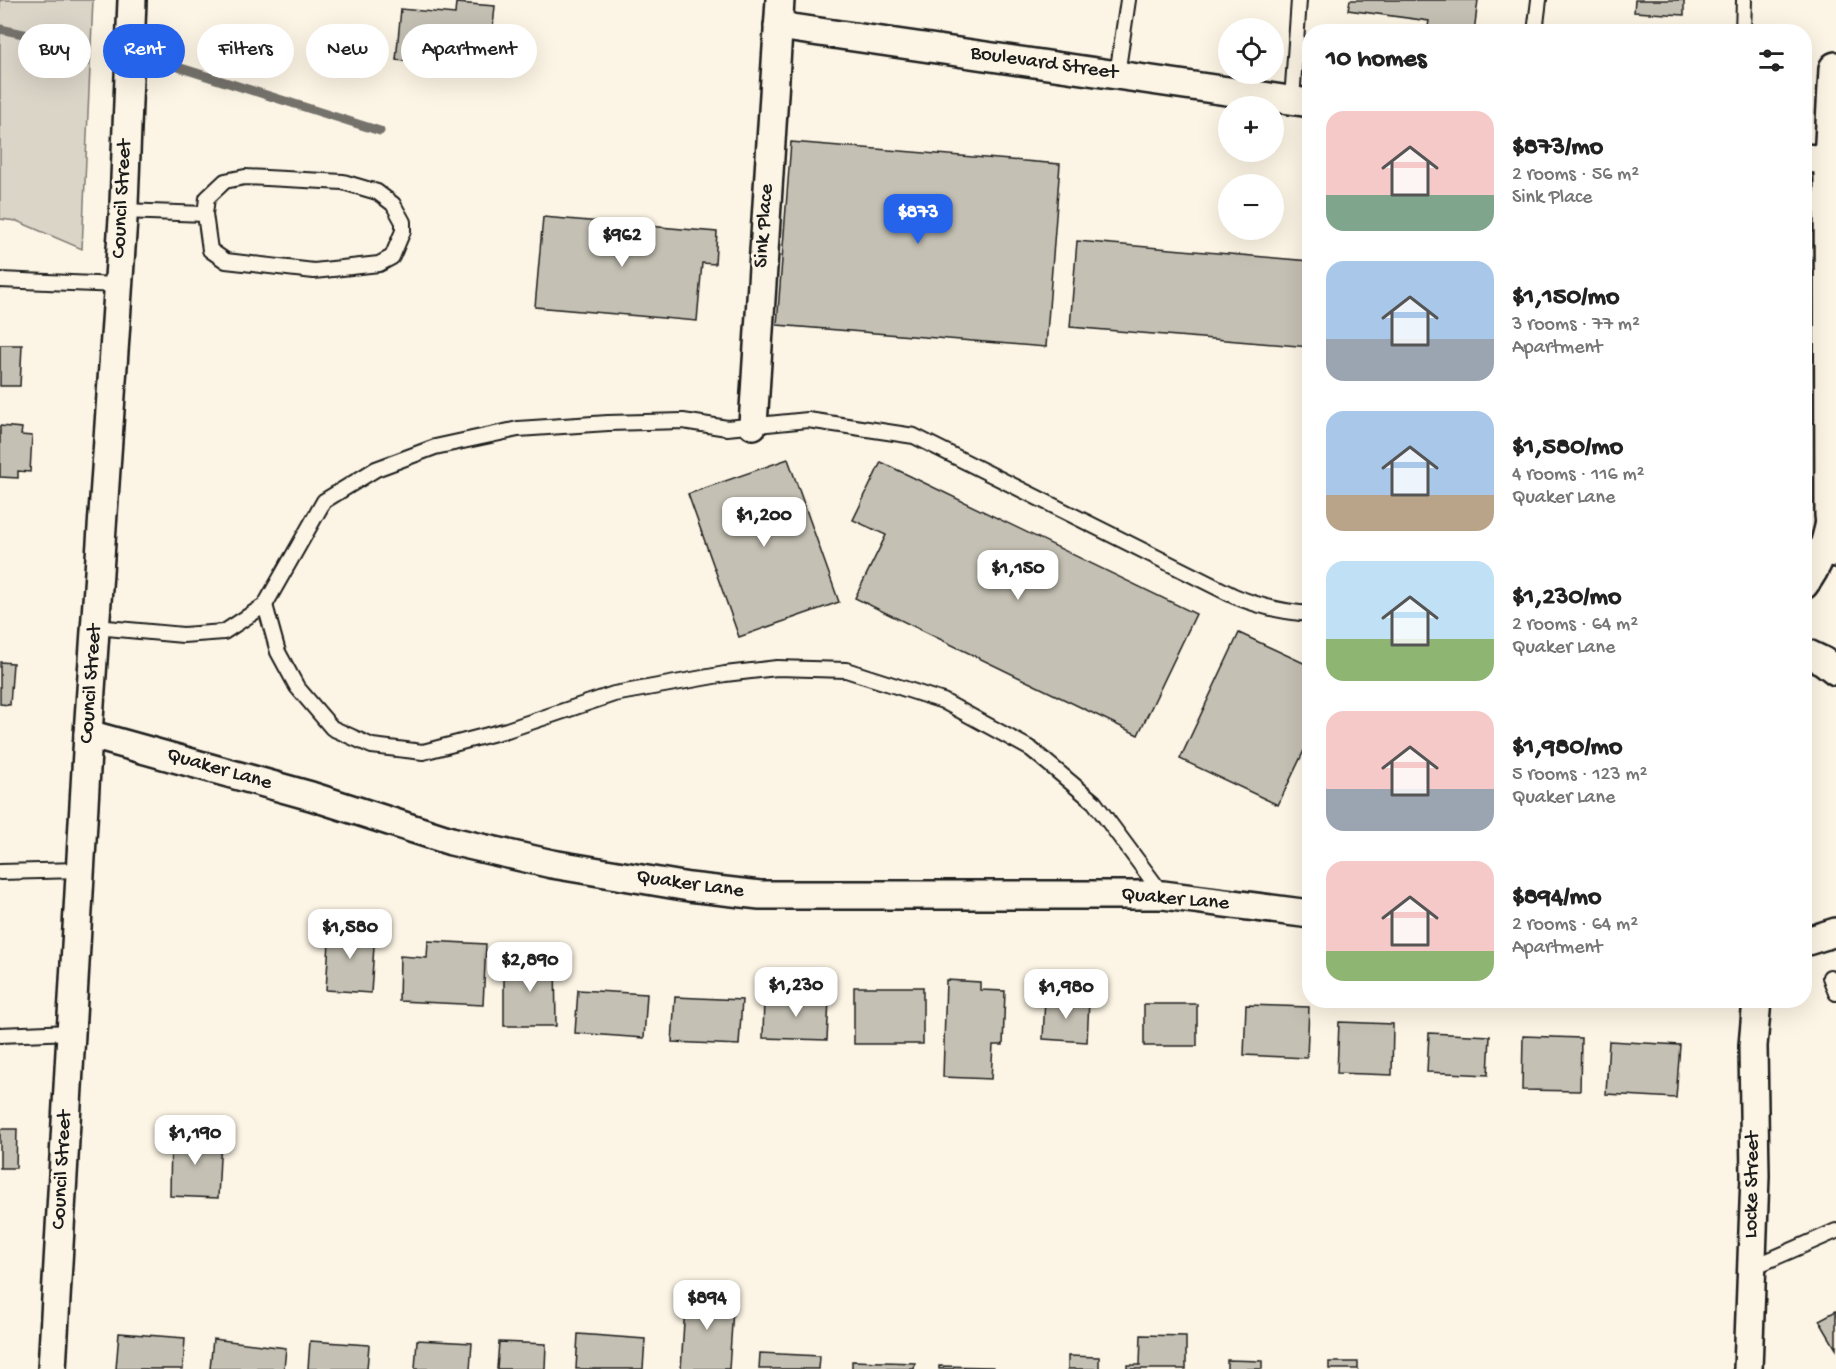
<!DOCTYPE html>
<meta charset="utf-8">
<style>
:root{--surface:#fff;--page:#f2f2f2;--text:#222;--muted:#767676;--accent:#2563eb}
body{margin:0;font-family:"Gochi Hand",sans-serif;background:var(--page);color:var(--text);height:100vh;display:flex;flex-direction:column;font-size:22px;white-space:nowrap}
*{box-sizing:border-box;margin:0}
p{font-size:20px;color:var(--muted)}
.icon{flex:none;width:33px;height:33px;fill:none;stroke:currentColor;stroke-width:2;stroke-linecap:round;stroke-linejoin:round}
.map{position:relative;flex:1;overflow:hidden}
.details{position:absolute;left:1302px;top:24px;width:510px;height:984px;display:flex;flex-direction:column;background:var(--surface);border-radius:24px;box-shadow:0 6px 24px #0002}
.details>*{flex:none}
.hud{position:absolute;left:18px;top:24px;width:570px;height:54px;display:flex;gap:12px}
.tools{position:absolute;left:1218px;top:18px;display:grid;gap:12px}
.tools a{display:grid;place-items:center;width:66px;height:66px;border-radius:50%;background:var(--surface);box-shadow:0 6px 24px #0002;font-size:30px}
.price{position:absolute;translate:-50% -51px;padding:0 14px;border-radius:12px;background:#fff;color:#222;font-size:20px;line-height:39px;filter:drop-shadow(0 2px 3px #0008)}
.price::after{content:'';position:absolute;left:50%;top:36px;width:18px;height:14px;margin-left:-9px;background:inherit;clip-path:polygon(0 0,100% 0,50% 100%)}
.price.on{background:var(--accent);color:#fff}
ul{padding:0;list-style:none}
li{display:flex;align-items:center;gap:18px;height:150px;padding:0 24px}
li span{display:grid;place-items:center;flex:none;width:168px;height:120px;border-radius:18px;color:#555}
li>.icon{margin-inline-start:auto}
span .icon{width:72px;height:72px;fill:#fffc;stroke-width:1}
li b{font-size:26px}
h2{display:flex;justify-content:space-between;align-items:center;height:72px;padding:0 24px;font-size:26px}
.chip{padding:0 21px;border-radius:27px;background:var(--surface);box-shadow:0 6px 24px #0002;font-size:21px;line-height:54px}
.chip.on{background:var(--accent);color:#fff}
.map>svg:first-child{display:block}
</style>
<div class="map">
<svg width="1836" height="1369" viewBox="0 0 1836 1369">
<rect width="100%" height="100%" fill="#fcf5e5"/>
<filter id="ink" filterUnits="userSpaceOnUse"><feTurbulence type="fractalNoise" baseFrequency=".0167" numOctaves="2"/><feDisplacementMap in="SourceGraphic" scale="12" xChannelSelector="R" yChannelSelector="G"/><feConvolveMatrix kernelMatrix="1 2 1 2 8 2 1 2 1" color-interpolation-filters="sRGB"/></filter>
<g filter="url(#ink)">
<path fill="#dbd5c8" stroke="#7c7872" stroke-width="1.5" d="M0,0h93l-11,249 -65,-28 -17,-2z"/>
<g fill="none" stroke-linecap="round" stroke-linejoin="round">
<g stroke="#75726c" stroke-width="9">
<path d="M0,29l84,18"/>
<path d="M159,61l221,70"/>
</g>
</g>
<g fill="#c4c0b3" stroke="#1c1c1c" stroke-width="1.5">
<path d="M1350,0h128l-4,32h-47l2,-11 -81,-11z"/>
<path d="M1635,0h49v15l-50,-3z"/>
<path d="M456,3l39,3 -6,63 -93,-9 5,-51 54,5z"/>
<path d="M791,142l269,22 -14,183 -269,-22z"/>
<path d="M543,217l174,15 -2,32 -13,-1 -5,58 -162,-14z"/>
<path d="M1077,241l233,20v86l-240,-20z"/>
<path d="M0,345h22l-2,41h-20z"/>
<path d="M0,426l22,2 -1,7 11,1 -2,36 -12,-1v7l-18,-1z"/>
<path d="M788,459l51,143 -100,35 -51,-143z"/>
<path d="M881,462l315,152 -58,121 -283,-137 31,-63 -33,-15z"/>
<path d="M1239,633l71,33v72l-32,67 -98,-46z"/>
<path d="M0,662l13,1 -3,42 -10,-1z"/>
<path d="M330,926l45,4 -4,63 -45,-3z"/>
<path d="M428,941l58,3 -3,61 -84,-4 1,-45 27,2z"/>
<path d="M504,960h51l1,66h-52z"/>
<path d="M946,980l34,2v8l25,1 -2,54h-10l-2,34 -48,-2z"/>
<rect x="854" y="987" width="69" height="57"/>
<path d="M578,990l69,4 -3,44 -69,-5z"/>
<path d="M675,997l67,3 -3,45 -67,-3z"/>
<path d="M764,997l65,2 -2,41 -64,-2z"/>
<path d="M1045,998l44,3 -2,41 -44,-3z"/>
<rect x="1144" y="1004" width="53" height="42"/>
<path d="M1246,1005l63,2 -2,51 -63,-3z"/>
<path d="M1339,1022l54,2 -1,51 -55,-2z"/>
<path d="M1429,1033l61,3 -2,39 -61,-3z"/>
<path d="M1523,1036l58,2 -1,53 -58,-1z"/>
<path d="M1609,1041l71,4 -4,53 -70,-4z"/>
<path d="M0,1129h17l-1,39h-16z"/>
<path d="M171,1135l50,2 -3,61 -48,-2z"/>
<path d="M686,1291l48,3 -5,75h-48z"/>
<path d="M1836,1311v38l-17,-29z"/>
<path d="M119,1333l66,5 -2,31h-67z"/>
<path d="M578,1334l67,5 -2,30h-67z"/>
<path d="M1141,1335l45,1v33h-59v-4h13z"/>
<path d="M213,1339l73,9 -2,21h-74z"/>
<path d="M417,1340l55,3 -2,26h-55z"/>
<path d="M310,1341l59,4 -2,24h-59z"/>
<path d="M499,1342l47,2 -1,25h-48z"/>
<path d="M760,1353l60,3 -1,13h-60z"/>
<path d="M1068,1356l31,1v12h-31z"/>
<path d="M1227,1360l35,1v8h-35z"/>
<path d="M852,1361l63,2 -1,6h-62z"/>
<rect x="1329" y="1362" width="29" height="7"/>
<path d="M939,1366l54,1v2h-54z"/>
</g>
<g fill="none" stroke-linecap="round" stroke-linejoin="round">
<g stroke="#1c1c1c" stroke-width="18">
<g id="service">
<path d="M1535,32l4,-32"/>
<path d="M1743,32l1,-32"/>
<path d="M1117,75l11,-75"/>
<path d="M1292,100l7,-100"/>
<path d="M245,177l98,5 34,10 16,12 10,18v9l-11,26 -13,7 -65,7 -88,-10 -16,-11 -5,-36 2,-16 18,-17z"/>
<path d="M123,211l82,3"/>
<path d="M0,280l118,5"/>
<path d="M265,605l13,47 19,35 35,41 40,18 51,6 84,-22 107,-36 111,-20 52,-6 69,2 97,31 88,48 63,53 69,93"/>
<path d="M96,627l87,8 41,-3 41,-27 59,-104 52,-32 59,-22 83,-18 90,-6 75,-2 44,7 81,-8 106,16 320,160c24,10 49,16 76,18"/>
<path d="M0,872l80,-2"/>
<path d="M1830,977l6,16"/>
<path d="M0,1035l71,-3"/>
<path d="M1751,1268l85,-37"/>
</g>
</g>
<g stroke="#1c1c1c" stroke-width="32">
<g id="minor">
<path d="M778,26l532,77"/>
<path d="M1804,158l27,2"/>
<path d="M753,425l27,-425"/>
<path d="M1804,585c15,-19 21,-40 26,-63"/>
<path d="M1804,652l19,9 13,10"/>
<path d="M88,734l223,62 140,45 101,23 137,23 71,8h403l147,19"/>
<path d="M1804,942l32,-10"/>
<path d="M52,1369l36,-635 36,-530 8,-204"/>
<path d="M1748,1369l7,-193 -2,-130 4,-46"/>
</g>
</g>
<g stroke="#1c1c1c" stroke-width="38">
<path id="secondary" d="M1836,69l-5,91 1,355 4,35"/>
</g>
<use href="#service" stroke="#fcf5e5" stroke-width="14"/>
<use href="#minor" stroke="#fcf5e5" stroke-width="27"/>
<use href="#secondary" stroke="#fcf5e5" stroke-width="33"/>
</g>
</g>
<g text-anchor="middle" dominant-baseline="central" stroke-width="6" stroke-linejoin="round" paint-order="stroke">
<g font-size="21" fill="#1c1c1c" stroke="#fcf5e5">
<text transform="translate(1044 64) rotate(8)">Boulevard Street</text>
<text transform="translate(123 199) rotate(-87)">Council Street</text>
<text transform="translate(765 226) rotate(-86)">Sink Place</text>
<text transform="translate(92 684) rotate(-86)">Council Street</text>
<text transform="translate(219 770) rotate(16)">Quaker Lane</text>
<text transform="translate(690 885) rotate(8)">Quaker Lane</text>
<text transform="translate(1175 900) rotate(5)">Quaker Lane</text>
<text transform="translate(63 1170) rotate(-87)">Council Street</text>
<text transform="translate(1753 1185) rotate(-89)">Locke Street</text>
</g>
</g>
</svg>
<div class="tools">
<a><svg class="icon" aria-label="locate" viewBox="0 0 24 24"><circle cx="12" cy="12" r="6"/><path d="M12 2v4M12 18v4M2 12h4M18 12h4"/></svg></a>
<a>+</a>
<a>−</a>
</div>
<b class="price on" style="left:918px;top:245px">$873</b>
<b class="price" style="left:622px;top:268px">$962</b>
<b class="price" style="left:764px;top:548px">$1,200</b>
<b class="price" style="left:1018px;top:601px">$1,150</b>
<b class="price" style="left:350px;top:960px">$1,580</b>
<b class="price" style="left:530px;top:993px">$2,890</b>
<b class="price" style="left:796px;top:1018px">$1,230</b>
<b class="price" style="left:1066px;top:1020px">$1,980</b>
<b class="price" style="left:195px;top:1166px">$1,190</b>
<b class="price" style="left:707px;top:1331px">$894</b>
<div class="hud">
<a class="chip">Buy</a>
<a class="chip on">Rent</a>
<a class="chip">Filters</a>
<a class="chip">New</a>
<a class="chip">Apartment</a>
</div>
<section class="details">
<h2>10 homes<svg class="icon" aria-label="filters" viewBox="0 0 24 24"><path d="M4 7h16M4 17h16"/><circle cx="9" cy="7" r="2"/><circle cx="15" cy="17" r="2"/></svg></h2>
<ul>
<li><span style="background:linear-gradient(#f6c9c9 70%,#7fa58c 0)"><svg class="icon" aria-label="home" viewBox="0 0 24 24"><path d="M3 11l9-7 9 7M6 9v11h12V9"/></svg></span><div><b>$873/mo</b><p>2 rooms · 56 m²</p><p>Sink Place</p></div></li>
<li><span style="background:linear-gradient(#a9c7e8 65%,#9aa5b1 0)"><svg class="icon" aria-label="home" viewBox="0 0 24 24"><path d="M3 11l9-7 9 7M6 9v11h12V9"/></svg></span><div><b>$1,150/mo</b><p>3 rooms · 77 m²</p><p>Apartment</p></div></li>
<li><span style="background:linear-gradient(#a9c7e8 70%,#b9a48a 0)"><svg class="icon" aria-label="home" viewBox="0 0 24 24"><path d="M3 11l9-7 9 7M6 9v11h12V9"/></svg></span><div><b>$1,580/mo</b><p>4 rooms · 116 m²</p><p>Quaker Lane</p></div></li>
<li><span style="background:linear-gradient(#bfe0f5 65%,#8fb573 0)"><svg class="icon" aria-label="home" viewBox="0 0 24 24"><path d="M3 11l9-7 9 7M6 9v11h12V9"/></svg></span><div><b>$1,230/mo</b><p>2 rooms · 64 m²</p><p>Quaker Lane</p></div></li>
<li><span style="background:linear-gradient(#f6c9c9 65%,#9aa5b1 0)"><svg class="icon" aria-label="home" viewBox="0 0 24 24"><path d="M3 11l9-7 9 7M6 9v11h12V9"/></svg></span><div><b>$1,980/mo</b><p>5 rooms · 123 m²</p><p>Quaker Lane</p></div></li>
<li><span style="background:linear-gradient(#f6c9c9 75%,#8fb573 0)"><svg class="icon" aria-label="home" viewBox="0 0 24 24"><path d="M3 11l9-7 9 7M6 9v11h12V9"/></svg></span><div><b>$894/mo</b><p>2 rooms · 64 m²</p><p>Apartment</p></div></li>
</ul>
</section>
</div>
